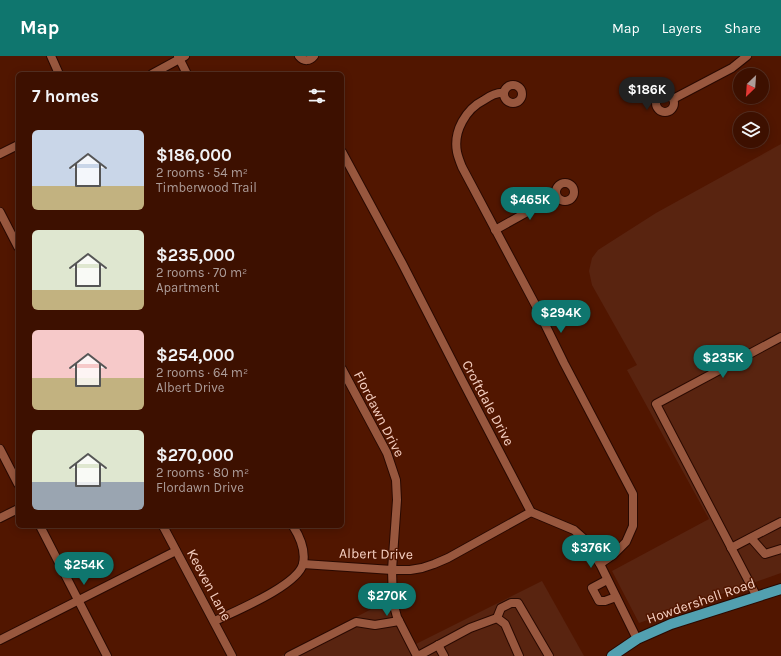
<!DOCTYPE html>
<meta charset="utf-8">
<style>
:root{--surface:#3d1000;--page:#481e0f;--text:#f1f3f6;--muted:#ad9d99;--line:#563022;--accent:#0f766e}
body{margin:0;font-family:Karla,sans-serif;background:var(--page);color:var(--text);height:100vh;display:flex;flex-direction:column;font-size:15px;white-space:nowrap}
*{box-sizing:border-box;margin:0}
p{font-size:13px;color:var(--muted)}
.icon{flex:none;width:22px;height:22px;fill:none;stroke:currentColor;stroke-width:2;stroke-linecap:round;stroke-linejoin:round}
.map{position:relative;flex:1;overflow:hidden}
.sheet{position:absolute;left:16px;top:16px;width:328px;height:456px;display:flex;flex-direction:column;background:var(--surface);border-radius:6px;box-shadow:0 2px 10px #0003,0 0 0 1px var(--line)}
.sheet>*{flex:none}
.needle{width:26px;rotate:205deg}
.tools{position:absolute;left:733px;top:12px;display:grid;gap:8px}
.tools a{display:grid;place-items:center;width:36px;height:36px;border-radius:50%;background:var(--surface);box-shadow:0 2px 10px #0003,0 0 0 1px var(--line);font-size:20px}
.price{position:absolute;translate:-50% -34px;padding:0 9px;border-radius:14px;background:var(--accent);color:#fff;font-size:13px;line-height:26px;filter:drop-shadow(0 1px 2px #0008)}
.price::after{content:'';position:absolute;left:50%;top:24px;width:12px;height:9px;margin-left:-6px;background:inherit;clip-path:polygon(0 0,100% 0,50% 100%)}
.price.current{background:#222;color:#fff}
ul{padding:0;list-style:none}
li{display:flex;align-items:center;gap:12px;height:100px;padding:0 16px}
li span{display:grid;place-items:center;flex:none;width:112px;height:80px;border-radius:6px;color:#555}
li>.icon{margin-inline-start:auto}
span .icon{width:48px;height:48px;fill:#fffc;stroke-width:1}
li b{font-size:17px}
h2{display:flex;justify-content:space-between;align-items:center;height:48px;padding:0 16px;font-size:17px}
header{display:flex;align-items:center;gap:24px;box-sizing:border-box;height:56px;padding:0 20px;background:var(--accent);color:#fff}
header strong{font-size:19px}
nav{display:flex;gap:22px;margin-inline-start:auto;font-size:14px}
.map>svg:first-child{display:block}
</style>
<header>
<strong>Map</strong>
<nav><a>Map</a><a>Layers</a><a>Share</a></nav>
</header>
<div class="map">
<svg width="781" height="600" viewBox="0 0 781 600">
<rect width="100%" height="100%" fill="#511600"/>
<g fill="#592410">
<path d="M781,88v429l-142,50 -27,-52 97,-52 -82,-149 10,-5 -45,-80 -3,-14 3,-13 6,-8 58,-37z"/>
<path d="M542,525l42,75h-162l-6,-12z"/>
<path d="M385,546l28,54h-132z"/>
</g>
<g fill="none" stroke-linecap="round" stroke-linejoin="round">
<g stroke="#290901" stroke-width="10">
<g id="minor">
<path d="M51,0l8,18"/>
<path d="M178,0l9,18"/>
<path d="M299,0c5,6 11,5 15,0"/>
<path d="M152,18l33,-18"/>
<circle cx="513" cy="38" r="9"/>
<path d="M504,37c-7,-1 -14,3 -20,7 -18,9 -31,31 -27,52 1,5 3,10 5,15l74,139 28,57 69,131v32l-7,16 -13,13 -13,9"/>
<circle cx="665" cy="47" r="9"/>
<path d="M673,43l59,-31 15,-12"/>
<path d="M342,96l60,111 61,119 68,130 43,18 9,8 17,26 37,75"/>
<path d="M0,98l18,-9"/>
<circle cx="565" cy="136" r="9"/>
<path d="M0,156l18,35"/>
<path d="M495,174l61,-34"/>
<path d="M342,313l45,84 9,27 1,20 -5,70 1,32 4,15 20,39"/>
<path d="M0,393l18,35"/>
<path d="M0,462l18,-9"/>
<path d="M40,470l67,130"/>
<path d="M163,470l69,130"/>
<path d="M751,482l14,16 16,-5"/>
<path d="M731,492l50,-26"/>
<path d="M303,508l89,6h18l12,-2 12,-4 14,-6 83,-46"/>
<path d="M607,524l-15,8 7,13h6l11,-4"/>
<path d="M757,541l-101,-193 125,-67"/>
<path d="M497,562l4,-10 10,-5h7l31,53"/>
<path d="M215,565c20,-10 82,-35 88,-57 3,-14 -3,-27 -10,-38"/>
<path d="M0,584l176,-89"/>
<path d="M438,589l6,11"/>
<path d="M289,600l67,-34 19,3 24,-4"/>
<path d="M418,600l52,-28 27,-10 8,6 14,32"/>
</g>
</g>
<g stroke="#290901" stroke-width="12">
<path id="major" d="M612,600l25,-17 34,-15 110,-35"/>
</g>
<use href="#minor" stroke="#98573e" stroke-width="8"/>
<use href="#major" stroke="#52a0b0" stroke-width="10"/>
</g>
<g text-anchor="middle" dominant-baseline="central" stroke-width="3" stroke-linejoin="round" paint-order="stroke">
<g font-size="14" fill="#f6d0c2" stroke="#511600">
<text transform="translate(488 347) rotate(62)">Croftdale Drive</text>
<text transform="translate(379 358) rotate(63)">Flordawn Drive</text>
<text transform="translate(376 498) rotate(1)">Albert Drive</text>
<text transform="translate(209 529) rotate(62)">Keeven Lane</text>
<text transform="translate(701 545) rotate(-19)">Howdershell Road</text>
</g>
</g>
</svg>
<div class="tools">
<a><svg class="needle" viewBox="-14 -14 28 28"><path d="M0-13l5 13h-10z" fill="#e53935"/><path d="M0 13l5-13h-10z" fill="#ad9d99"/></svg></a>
<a><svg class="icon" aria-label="layers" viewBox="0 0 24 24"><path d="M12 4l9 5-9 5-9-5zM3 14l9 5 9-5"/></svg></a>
</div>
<b class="price current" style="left:647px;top:55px">$186K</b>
<b class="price" style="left:530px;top:165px">$465K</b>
<b class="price" style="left:561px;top:278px">$294K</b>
<b class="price" style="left:723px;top:323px">$235K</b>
<b class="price" style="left:591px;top:513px">$376K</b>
<b class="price" style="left:84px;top:530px">$254K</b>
<b class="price" style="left:387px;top:561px">$270K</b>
<section class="sheet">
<h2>7 homes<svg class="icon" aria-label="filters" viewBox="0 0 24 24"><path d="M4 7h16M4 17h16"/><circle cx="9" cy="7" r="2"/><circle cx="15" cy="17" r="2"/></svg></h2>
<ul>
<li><span style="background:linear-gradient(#c9d6e8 70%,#c2b280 0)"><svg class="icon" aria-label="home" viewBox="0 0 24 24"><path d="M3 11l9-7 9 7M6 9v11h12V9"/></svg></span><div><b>$186,000</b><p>2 rooms · 54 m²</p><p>Timberwood Trail</p></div></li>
<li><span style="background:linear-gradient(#dfe7d0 75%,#c2b280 0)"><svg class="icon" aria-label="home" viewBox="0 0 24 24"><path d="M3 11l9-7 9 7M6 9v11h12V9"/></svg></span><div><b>$235,000</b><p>2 rooms · 70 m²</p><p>Apartment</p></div></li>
<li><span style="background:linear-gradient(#f6c9c9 60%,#c2b280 0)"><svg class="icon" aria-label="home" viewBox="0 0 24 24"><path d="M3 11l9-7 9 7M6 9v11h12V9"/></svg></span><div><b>$254,000</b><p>2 rooms · 64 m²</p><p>Albert Drive</p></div></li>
<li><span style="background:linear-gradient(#dfe7d0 65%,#9aa5b1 0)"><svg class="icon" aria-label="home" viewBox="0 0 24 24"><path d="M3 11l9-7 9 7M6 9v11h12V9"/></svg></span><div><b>$270,000</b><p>2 rooms · 80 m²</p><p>Flordawn Drive</p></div></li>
</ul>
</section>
</div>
